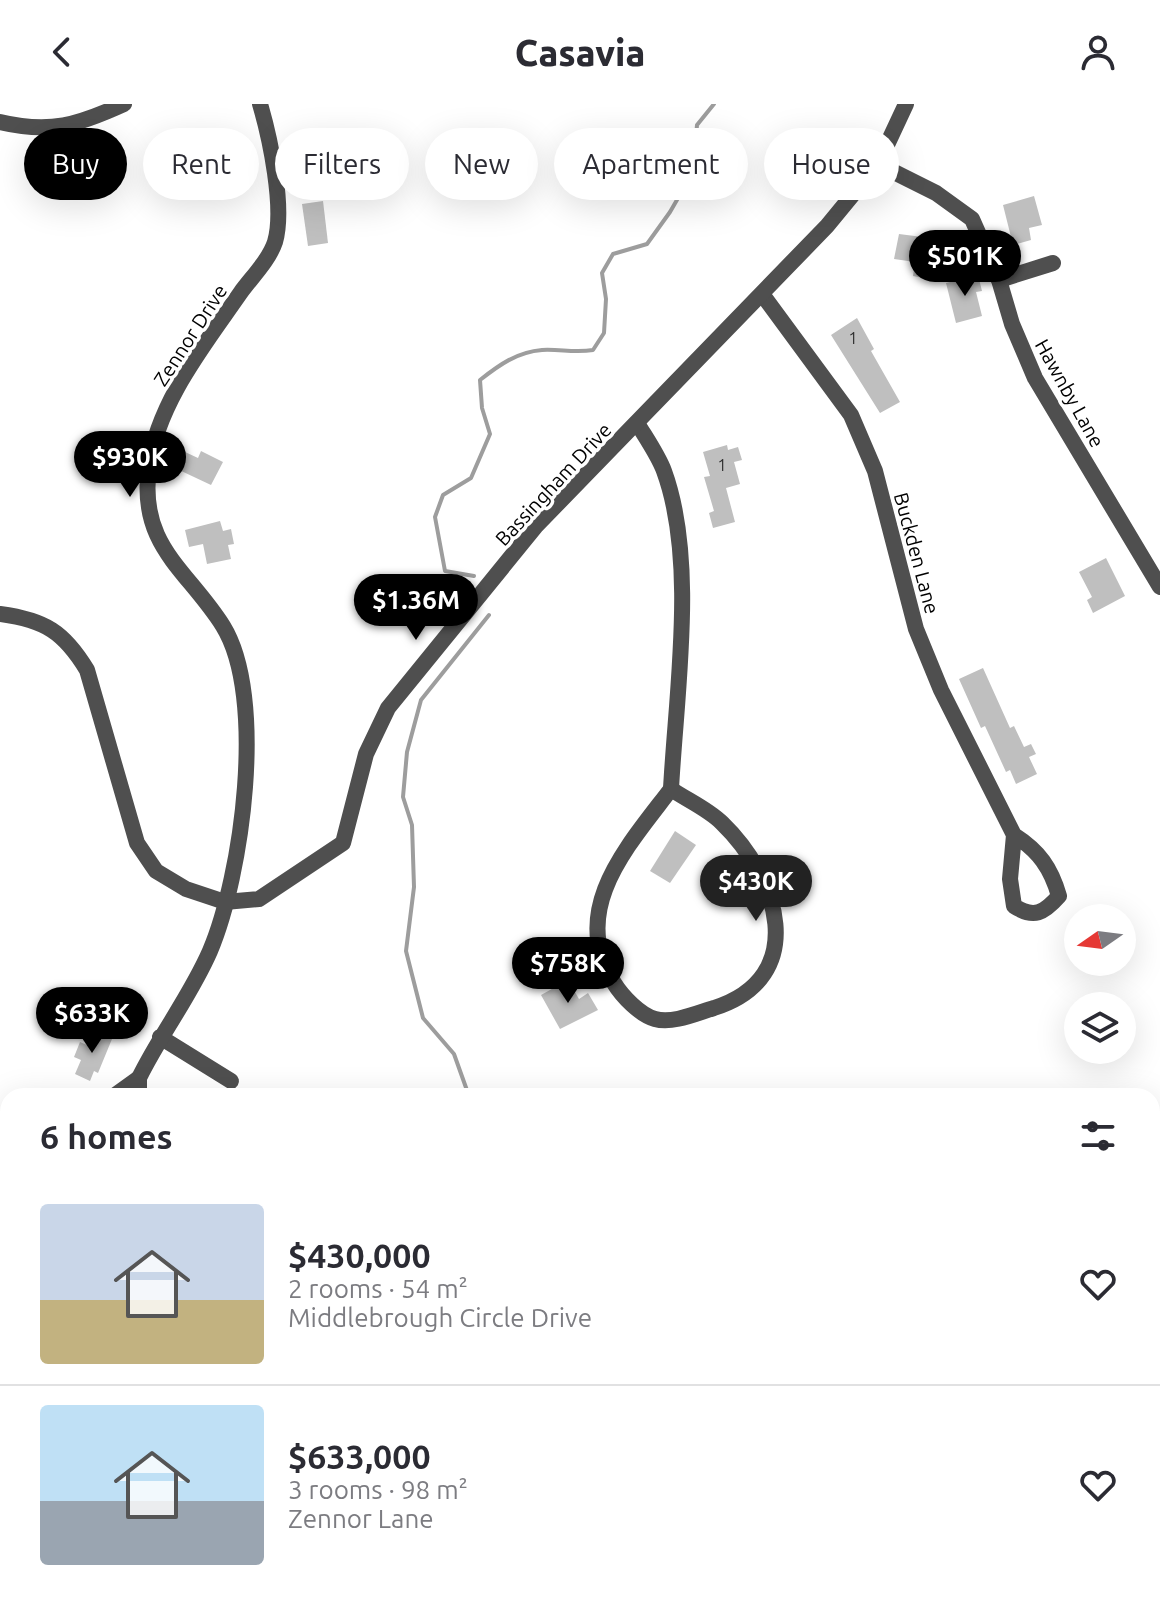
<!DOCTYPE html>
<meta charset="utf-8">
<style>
:root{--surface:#fff;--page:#f7f7f7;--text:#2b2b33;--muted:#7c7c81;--line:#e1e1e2;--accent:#000}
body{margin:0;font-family:Ubuntu,sans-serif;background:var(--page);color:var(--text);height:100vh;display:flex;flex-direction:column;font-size:30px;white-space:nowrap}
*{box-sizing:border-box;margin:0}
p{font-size:26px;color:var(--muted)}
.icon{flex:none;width:44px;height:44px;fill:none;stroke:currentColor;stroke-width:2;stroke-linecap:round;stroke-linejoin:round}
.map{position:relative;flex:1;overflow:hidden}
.side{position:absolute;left:0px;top:984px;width:1160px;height:512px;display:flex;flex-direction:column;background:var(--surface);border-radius:24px 24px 0 0;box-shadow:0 8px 32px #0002}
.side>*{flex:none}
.banner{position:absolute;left:24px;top:24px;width:1112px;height:72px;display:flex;gap:16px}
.needle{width:52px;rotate:256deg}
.tools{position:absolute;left:1064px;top:800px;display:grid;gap:16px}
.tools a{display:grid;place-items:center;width:72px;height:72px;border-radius:50%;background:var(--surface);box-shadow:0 8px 32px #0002;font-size:40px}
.price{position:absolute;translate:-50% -68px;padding:0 18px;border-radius:28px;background:var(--accent);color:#fff;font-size:26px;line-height:52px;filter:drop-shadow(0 2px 4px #0008)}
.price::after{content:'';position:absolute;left:50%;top:48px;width:24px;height:18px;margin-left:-12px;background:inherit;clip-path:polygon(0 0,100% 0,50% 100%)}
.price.on{background:#222;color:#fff}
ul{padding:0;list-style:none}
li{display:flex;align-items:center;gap:24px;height:200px;padding:0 40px}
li+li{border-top:2px solid var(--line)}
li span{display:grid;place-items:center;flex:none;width:224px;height:160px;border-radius:8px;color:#555}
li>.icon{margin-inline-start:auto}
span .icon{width:96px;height:96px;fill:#fffc;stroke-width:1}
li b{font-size:34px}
h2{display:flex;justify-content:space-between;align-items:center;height:96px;padding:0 40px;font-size:34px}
.pill{padding:0 28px;border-radius:36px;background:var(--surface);box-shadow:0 8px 32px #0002;font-size:28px;line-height:72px}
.pill.on{background:var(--accent);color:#fff}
header{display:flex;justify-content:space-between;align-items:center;height:104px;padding:0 40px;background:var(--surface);font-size:36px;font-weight:800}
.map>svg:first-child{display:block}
</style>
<header><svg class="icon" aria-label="back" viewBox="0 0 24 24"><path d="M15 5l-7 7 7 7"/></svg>Casavia<svg class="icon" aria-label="person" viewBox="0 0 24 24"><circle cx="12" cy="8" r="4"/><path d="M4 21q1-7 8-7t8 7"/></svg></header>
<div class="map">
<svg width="1160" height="1496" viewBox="0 0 1160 1496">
<rect width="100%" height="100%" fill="#fff"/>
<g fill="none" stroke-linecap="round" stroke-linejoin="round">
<g stroke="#9d9d9d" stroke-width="4">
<path d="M474,472l-29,-5 -10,-54 8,-22 28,-17 19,-44 -8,-26 -2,-28c19,-15 37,-28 62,-30 18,-1 33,3 51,0l11,-17 2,-34 -4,-26 11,-19 34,-10 23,-32 23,-40 4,-47 17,-21"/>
<path d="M469,992l-15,-42 -31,-36 -17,-67 8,-64 -2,-62 -9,-28 4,-45 14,-52 68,-85"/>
<path d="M1152,1110l8,-12"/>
<path d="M701,1488l2,8"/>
<path d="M930,1496l6,-8"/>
</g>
</g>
<g fill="#bfbfbf">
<path d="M1034,92l8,29 -13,3 2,12 -18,5 -10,-40z"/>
<path d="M323,97l5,42 -20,3 -6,-42z"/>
<path d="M899,130l47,6 -7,41 -26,-5 2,-14 -21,-3z"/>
<path d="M978,171l4,16 -6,1 6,24 -26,7 -10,-40z"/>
<path d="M857,214l17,31 -3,2 29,51 -20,11 -49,-78z"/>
<path d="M727,341l1,5 10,-3 4,13 -8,2 6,22 -14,4 9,34 -22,6 -4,-15 5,-2 -10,-34 6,-1 -7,-24z"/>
<path d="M201,347l22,11 -12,23 -34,-16 8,-17 13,6z"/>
<path d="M220,417l3,10 8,-2 3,15 -6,1 3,14 -24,5 -4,-20 -14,3 -4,-17z"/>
<path d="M1106,454l19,38 -32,17 -6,-13 5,-3 -13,-25z"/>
<path d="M983,564l27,60 4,-2 10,21 7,-3 5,10 -7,3 8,17 -21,10 -6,-14 -4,2 -21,-46 -4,2 -22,-49z"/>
<path d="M675,727l21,14 -26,38 -20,-12z"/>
<path d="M568,876l11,19 9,-6 10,17 -38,19 -19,-34z"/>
<path d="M93,927l19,8 -14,34 -4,-2 -4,10 -15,-7 6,-14 -7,-3 6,-15 7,3z"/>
</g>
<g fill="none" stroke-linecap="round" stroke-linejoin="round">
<g stroke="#4f4f4f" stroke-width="16">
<path d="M0,18c50,12 78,3 124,-18"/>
<path d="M878,60l58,29 36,26 27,61 13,44 23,54 125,209"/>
<path d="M999,176l54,-17"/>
<path d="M762,190l89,121 24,56 41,158 25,61 73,145 -4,44 4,27c20,13 30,7 45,-10 -8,-28 -20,-45 -45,-61"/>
<path d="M637,319c9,15 21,32 27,48 33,90 12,222 7,318"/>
<path d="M0,510c45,6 64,18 87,56l50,173 19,28 30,18 39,13 34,-3 84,-56 23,-89 22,-46 148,-182 291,-300 51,-62 28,-60"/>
<path d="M671,685c16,11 37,20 51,34 56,54 89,154 -8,185 -17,5 -41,16 -59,11 -15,-4 -33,-23 -41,-36 -46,-73 13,-136 57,-194z"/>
<path d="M160,933l71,44"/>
<path d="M114,992l25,-18"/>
<path d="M139,992v-18c21,-43 52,-83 71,-127 32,-75 57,-254 13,-325 -36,-57 -85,-80 -74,-159 8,-64 56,-123 92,-175 11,-15 28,-32 34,-50 10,-34 -5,-104 -15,-138"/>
</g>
</g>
<g text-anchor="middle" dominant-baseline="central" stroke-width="7" stroke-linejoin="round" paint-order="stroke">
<g font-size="16" fill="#303030">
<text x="853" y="234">1</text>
<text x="722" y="361">1</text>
</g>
<g font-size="20" fill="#000" stroke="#fff">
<text transform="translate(190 231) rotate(-57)">Zennor Drive</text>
<text transform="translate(1070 289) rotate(61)">Hawnby Lane</text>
<text transform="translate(553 380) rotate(-47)">Bassingham Drive</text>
<text transform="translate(917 449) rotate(75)">Buckden Lane</text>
</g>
</g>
</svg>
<div class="tools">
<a><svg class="needle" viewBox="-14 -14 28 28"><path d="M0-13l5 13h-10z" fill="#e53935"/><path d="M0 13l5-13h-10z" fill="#7c7c81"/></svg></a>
<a><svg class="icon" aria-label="layers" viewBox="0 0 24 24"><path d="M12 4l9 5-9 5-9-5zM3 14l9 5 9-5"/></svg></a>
</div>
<b class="price" style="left:965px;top:194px">$501K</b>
<b class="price" style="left:130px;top:395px">$930K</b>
<b class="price" style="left:416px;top:538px">$1.36M</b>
<b class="price on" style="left:756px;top:819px">$430K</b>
<b class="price" style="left:568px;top:901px">$758K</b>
<b class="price" style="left:92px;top:951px">$633K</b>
<div class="banner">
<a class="pill on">Buy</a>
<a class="pill">Rent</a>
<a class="pill">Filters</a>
<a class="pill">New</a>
<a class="pill">Apartment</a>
<a class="pill">House</a>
</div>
<section class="side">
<h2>6 homes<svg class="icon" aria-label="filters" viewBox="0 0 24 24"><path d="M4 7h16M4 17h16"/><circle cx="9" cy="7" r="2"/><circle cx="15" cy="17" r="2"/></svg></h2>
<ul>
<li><span style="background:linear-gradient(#c9d6e8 60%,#c2b280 0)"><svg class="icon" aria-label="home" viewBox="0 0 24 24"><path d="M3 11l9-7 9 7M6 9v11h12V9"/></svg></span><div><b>$430,000</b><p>2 rooms · 54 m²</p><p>Middlebrough Circle Drive</p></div><svg class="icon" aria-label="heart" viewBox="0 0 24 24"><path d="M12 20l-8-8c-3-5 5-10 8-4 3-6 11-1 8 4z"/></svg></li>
<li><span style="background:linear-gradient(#bfe0f5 60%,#9aa5b1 0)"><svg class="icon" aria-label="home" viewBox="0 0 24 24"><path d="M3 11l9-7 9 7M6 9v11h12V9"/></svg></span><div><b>$633,000</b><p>3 rooms · 98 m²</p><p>Zennor Lane</p></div><svg class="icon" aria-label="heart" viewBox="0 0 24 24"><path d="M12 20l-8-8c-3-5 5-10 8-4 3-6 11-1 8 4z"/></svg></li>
</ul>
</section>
</div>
